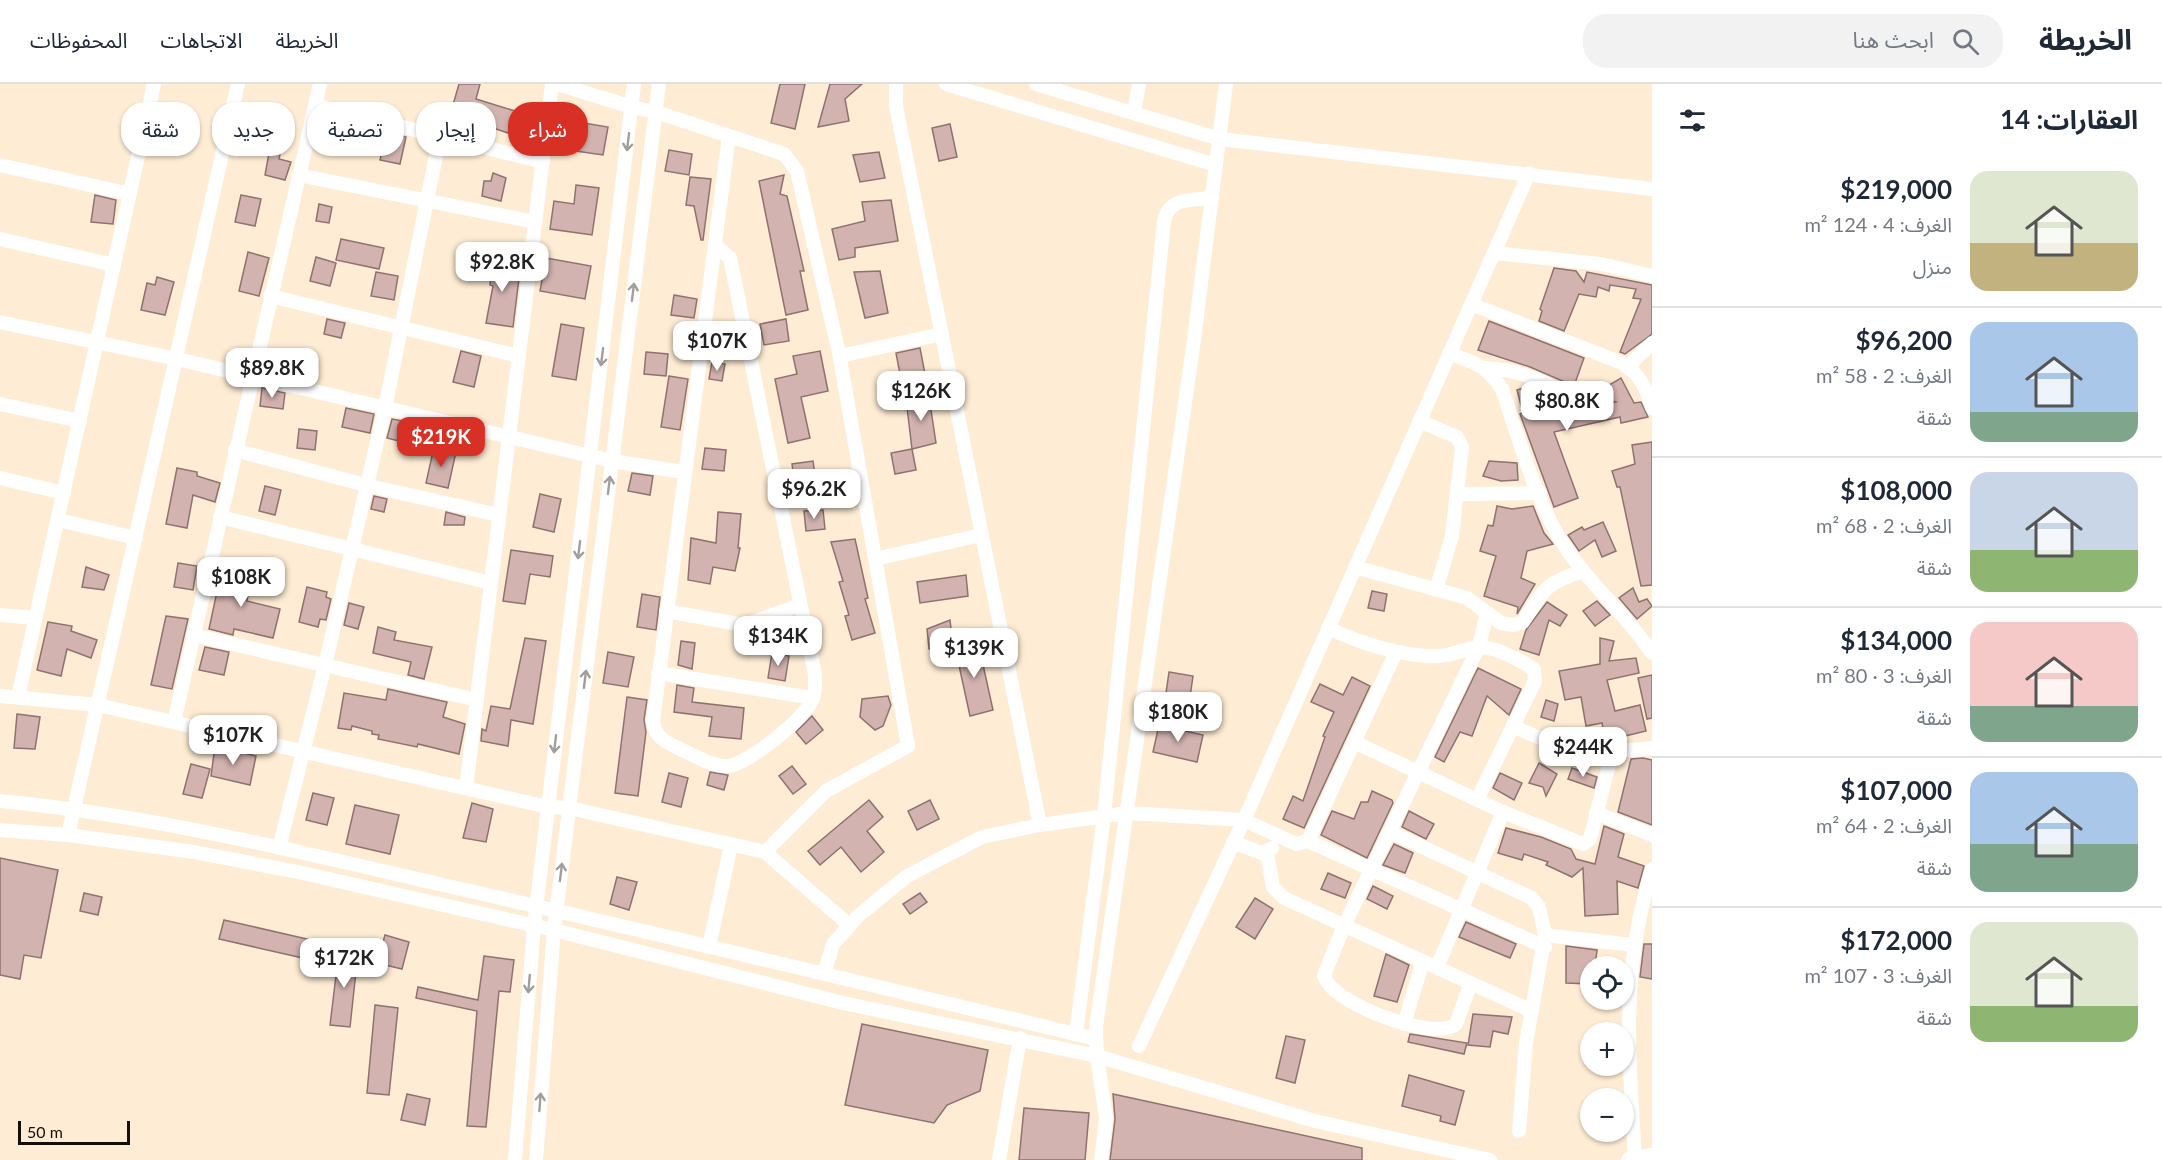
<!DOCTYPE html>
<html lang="ar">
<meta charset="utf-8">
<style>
:root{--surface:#fff;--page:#f2f2f3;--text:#1f2937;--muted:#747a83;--line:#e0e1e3;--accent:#d93025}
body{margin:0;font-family:Lato,"Noto Sans Arabic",sans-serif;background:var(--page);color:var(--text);direction:rtl;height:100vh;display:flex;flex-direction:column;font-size:22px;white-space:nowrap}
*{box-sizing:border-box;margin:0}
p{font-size:20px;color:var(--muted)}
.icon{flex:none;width:33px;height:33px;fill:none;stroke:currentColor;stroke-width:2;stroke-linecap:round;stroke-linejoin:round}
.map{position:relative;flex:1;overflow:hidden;direction:ltr}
.drawer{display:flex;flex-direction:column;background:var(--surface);width:510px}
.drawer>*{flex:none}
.guide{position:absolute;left:18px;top:18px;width:570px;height:54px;direction:rtl;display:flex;gap:12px}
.buttons{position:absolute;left:1580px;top:872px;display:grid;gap:12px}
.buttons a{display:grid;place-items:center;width:54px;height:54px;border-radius:50%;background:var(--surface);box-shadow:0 2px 4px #0004;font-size:30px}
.scale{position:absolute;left:18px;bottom:15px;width:112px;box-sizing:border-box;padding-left:6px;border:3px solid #151007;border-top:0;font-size:16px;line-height:21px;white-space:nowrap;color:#151007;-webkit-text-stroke:4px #feecd4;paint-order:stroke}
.price{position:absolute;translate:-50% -51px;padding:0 14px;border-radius:12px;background:#fff;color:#222;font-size:20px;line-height:39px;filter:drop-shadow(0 2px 3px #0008)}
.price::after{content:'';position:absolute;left:50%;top:36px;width:18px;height:14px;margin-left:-9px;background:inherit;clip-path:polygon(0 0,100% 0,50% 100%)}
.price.current{background:var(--accent);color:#fff}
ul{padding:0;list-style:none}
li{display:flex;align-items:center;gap:18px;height:150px;padding:0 24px}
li+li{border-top:2px solid var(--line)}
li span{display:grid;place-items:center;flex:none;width:168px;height:120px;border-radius:18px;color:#555}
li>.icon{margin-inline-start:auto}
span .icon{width:72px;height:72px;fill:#fffc;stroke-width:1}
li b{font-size:26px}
h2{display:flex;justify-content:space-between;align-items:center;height:72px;padding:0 24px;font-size:26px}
.chip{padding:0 21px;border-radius:24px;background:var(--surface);box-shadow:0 2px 4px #0004;font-size:21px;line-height:54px}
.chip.current{background:var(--accent);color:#fff}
header{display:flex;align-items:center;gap:36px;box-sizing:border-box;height:84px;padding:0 30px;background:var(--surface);border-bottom:2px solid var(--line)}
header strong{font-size:28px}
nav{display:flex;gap:33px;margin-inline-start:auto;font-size:21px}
.search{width:420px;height:54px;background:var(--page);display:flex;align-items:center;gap:15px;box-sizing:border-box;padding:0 21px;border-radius:24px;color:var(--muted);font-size:22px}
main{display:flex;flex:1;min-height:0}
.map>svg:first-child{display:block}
</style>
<header>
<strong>الخريطة</strong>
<div class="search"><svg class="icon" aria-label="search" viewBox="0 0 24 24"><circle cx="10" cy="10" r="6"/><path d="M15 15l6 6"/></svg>ابحث هنا</div>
<nav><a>الخريطة</a><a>الاتجاهات</a><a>المحفوظات</a></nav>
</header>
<main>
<section class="drawer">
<h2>العقارات: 14<svg class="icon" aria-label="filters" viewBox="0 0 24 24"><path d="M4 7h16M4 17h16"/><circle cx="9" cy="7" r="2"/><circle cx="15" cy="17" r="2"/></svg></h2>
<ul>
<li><span style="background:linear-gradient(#dfe7d0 60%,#c2b280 0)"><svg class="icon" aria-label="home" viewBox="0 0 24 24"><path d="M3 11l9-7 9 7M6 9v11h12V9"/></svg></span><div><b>$219,000</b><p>الغرف: 4 · 124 m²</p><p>منزل</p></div></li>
<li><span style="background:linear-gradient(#a9c7e8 75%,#7fa58c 0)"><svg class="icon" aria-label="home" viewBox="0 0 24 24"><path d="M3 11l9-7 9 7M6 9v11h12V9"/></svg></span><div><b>$96,200</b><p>الغرف: 2 · 58 m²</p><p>شقة</p></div></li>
<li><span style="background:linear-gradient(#c9d6e8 65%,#8fb573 0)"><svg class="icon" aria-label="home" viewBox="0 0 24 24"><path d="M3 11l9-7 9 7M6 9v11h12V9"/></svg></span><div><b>$108,000</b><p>الغرف: 2 · 68 m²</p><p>شقة</p></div></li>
<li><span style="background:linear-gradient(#f6c9c9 70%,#7fa58c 0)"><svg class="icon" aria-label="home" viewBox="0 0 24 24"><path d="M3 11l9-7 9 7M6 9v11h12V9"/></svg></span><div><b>$134,000</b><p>الغرف: 3 · 80 m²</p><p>شقة</p></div></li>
<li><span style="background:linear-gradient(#a9c7e8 60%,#7fa58c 0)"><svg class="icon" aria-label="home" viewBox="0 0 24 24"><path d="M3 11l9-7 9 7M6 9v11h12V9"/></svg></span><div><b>$107,000</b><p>الغرف: 2 · 64 m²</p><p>شقة</p></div></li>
<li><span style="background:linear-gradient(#dfe7d0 70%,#8fb573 0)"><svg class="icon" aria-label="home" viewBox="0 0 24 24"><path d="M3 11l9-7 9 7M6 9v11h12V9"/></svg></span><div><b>$172,000</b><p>الغرف: 3 · 107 m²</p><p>شقة</p></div></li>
</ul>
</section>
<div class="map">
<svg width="1652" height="1076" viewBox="0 0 1652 1076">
<rect width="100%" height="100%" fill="#feecd4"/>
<g fill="#d2b3af" stroke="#8f726e" stroke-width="1.5">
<path d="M459,0h21l-4,15 39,12 -7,22 -18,-6 1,-4 -40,-11z"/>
<path d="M780,0h25l-10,45 -24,-6z"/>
<path d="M830,0h32l-17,15 4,22 -31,6z"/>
<path d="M275,36l11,2 -7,37 12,3 -6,18 -20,-5z"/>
<path d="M566,36l42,7 -5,28 -41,-6z"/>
<path d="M950,40l7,33 -18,4 -7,-33z"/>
<path d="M386,48l20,5 -6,27 -20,-4z"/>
<path d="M669,66l23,4 -3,21 -24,-4z"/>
<path d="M879,68l6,26 -25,4 -7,-27z"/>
<path d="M493,89l13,5 -5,23 -19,-5 2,-15h7z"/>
<path d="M784,91l-4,19 7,2 17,75h-4l8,39 -22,5 -27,-134z"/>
<path d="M690,93l21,2 -8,61h-2l-7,-34 -8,-1z"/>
<path d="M576,101l23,3 -7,47 -42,-6 4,-28 20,3z"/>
<path d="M95,111l21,5 -3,24 -22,-2z"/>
<path d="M241,111l20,4 -6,27 -20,-4z"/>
<path d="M891,116l7,41 -43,7v9l-16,3 -7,-31 33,-8 -3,-19z"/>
<path d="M319,120l13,3 -3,16 -13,-2z"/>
<path d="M341,155l43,9 -5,21 -43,-9z"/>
<path d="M494,164l12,2 -5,24 18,4 -6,49 -27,-4 7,-37 -3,-1z"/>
<path d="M248,168l21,6 -10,38 -20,-5z"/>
<path d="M316,173l20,6 -6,23 -20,-5z"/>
<path d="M546,174l45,8 -6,33 -45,-8z"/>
<path d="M1554,184l22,3 8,11 3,-10 65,13v49l-27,20 -5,-2 21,-53 -8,-1 3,-9 -26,-4 -1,6 -11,-4 -2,10 -17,-3 -15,37 -25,-10 3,-10 -2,-2z"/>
<path d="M880,187l8,42 -23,5 -11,-46z"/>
<path d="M376,188l22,4 -4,24 -23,-4z"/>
<path d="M157,193l17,5 -9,33 -24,-5 6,-27 8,2z"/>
<path d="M674,211l23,4 -3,19 -23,-3z"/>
<path d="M327,235l18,4 -4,15 -17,-4z"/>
<path d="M786,235l3,22 -25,4 -4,-21z"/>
<path d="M1489,237l95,37 -10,28 -44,-19 -52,-17z"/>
<path d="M561,240l23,4 -8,52 -24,-4z"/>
<path d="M920,264l5,26 -24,5 -5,-26z"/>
<path d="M461,267l20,5 -7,31 -21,-5z"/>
<path d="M820,267l8,40 -27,6 9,41 -22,5 -13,-64 22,-5 -4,-18z"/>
<path d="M646,268l22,2 -2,22 -22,-2z"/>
<path d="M712,278l13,2 -3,17 -13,-2z"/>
<path d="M669,292l19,3 -8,51 -19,-3z"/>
<path d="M1621,294l13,25 7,-1 7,15 -27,6 -1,-6 -66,15 24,66 -24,9 -34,-93 3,-1 -6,-23 12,-4 16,7 4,13 9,-3 4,13 18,-5 8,3 7,-6 21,-6 -6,-2 -6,-12z"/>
<path d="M262,304l23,5 -2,16 -23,-3z"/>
<path d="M929,313l7,46 -24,6 -6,-50z"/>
<path d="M346,324l28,6 -4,19 -28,-6z"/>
<path d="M392,335l11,2 -4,20 -12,-3z"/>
<path d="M299,345l18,2 -2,19 -18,-2z"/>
<path d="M1652,358v143l-11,1 -21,-99h-3l-5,-16 23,-7 -3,-19z"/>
<path d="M434,363l22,5 -8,36 -22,-5z"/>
<path d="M705,364l21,2 -2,21 -22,-2z"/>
<path d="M912,365l4,21 -21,4 -4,-21z"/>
<path d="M813,377l3,21 -21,3 -3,-21z"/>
<path d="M1489,377l28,2 1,17 -17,1 -18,-5z"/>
<path d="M177,384l20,4v4l23,7 -5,19 -22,-7 -6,33 -21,-4z"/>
<path d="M632,389l21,3 -3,19 -22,-4z"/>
<path d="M840,396l6,16 -20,5 -5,-18z"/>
<path d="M265,402l16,4 -6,25 -16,-4z"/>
<path d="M540,410l21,5 -7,33 -21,-5z"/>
<path d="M374,412l13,3 -3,13 -13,-3z"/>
<path d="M1497,422l15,3 21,-3 11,27 9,11 -26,7 -6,27 14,6 -18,30 1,-7 -34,-11 12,-40 -16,-5 8,-26 5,1z"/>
<path d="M823,426l2,19 -19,2 -2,-20z"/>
<path d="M446,428l19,5 -1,8h-20z"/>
<path d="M718,428l23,2 -3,34h2l-5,23 -22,-4 -3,17 -22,-4 3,-42 25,5z"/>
<path d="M1603,438l13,29 -14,6 -7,-17 -16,11 -11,-16 14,-8 2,3z"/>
<path d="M855,455l13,59 -3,1 10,34 -23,7 -7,-24 4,-1 -10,-33 4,-1 -12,-39z"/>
<path d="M511,466l42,6 -3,21 -20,-3 -5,30 -22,-3z"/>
<path d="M178,479l19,3 -4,24 -19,-3z"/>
<path d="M86,483l23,8 -5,15 -22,-3z"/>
<path d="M222,484l23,4 -2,8 7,2 -3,19 33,8 -7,29 -39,-9 -1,6 -24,-6z"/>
<path d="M966,491l2,21 -48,7 -3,-21z"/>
<path d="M307,503l20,5 -1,5 5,2 -5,21 -6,-1 -2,8 -19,-5z"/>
<path d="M1633,504l6,14 8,-3 5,7 -15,13 -18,-21z"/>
<path d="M1372,507l15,3 -3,17 -16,-3z"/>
<path d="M642,510l18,3 -4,33 -19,-3z"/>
<path d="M1597,517l13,14 -15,11 -12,-15z"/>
<path d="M1547,518l20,13 -7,11 -11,-6 -10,35 -19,-6 6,-19z"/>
<path d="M349,519l15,4 -6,22 -14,-4z"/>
<path d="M166,532l22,3 -16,70 -21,-4z"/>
<path d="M950,536l3,26 -24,3 -2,-20z"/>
<path d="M48,538l24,4 -1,5 26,9 -6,18 -24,-9 -6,27 -24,-6z"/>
<path d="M378,543l18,5 -2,8 38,7 -8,32 -16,-4 3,-13 -38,-9z"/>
<path d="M525,554l21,3 -13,83 -22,-4 -3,26 -27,-5 1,-12 4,2 5,-25 19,3z"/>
<path d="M1600,554l14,3 -5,20 27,-3 3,15 -32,7 8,31 25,-6 6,26 -25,6 -1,-6 -16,3 -2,-11 -16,3 -5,-29 -16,3 -6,-29 41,-7z"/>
<path d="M681,557l14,2 -3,26 -14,-4z"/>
<path d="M978,558l15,68 -23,6 -15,-69z"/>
<path d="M205,563l24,5 -5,23 -25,-5z"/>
<path d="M608,568l26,5 -6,30 -25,-4z"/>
<path d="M772,569l17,3 -4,25 -17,-3z"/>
<path d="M1478,584l43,21 -12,26 -22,-19 -15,40 -12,-4 -16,30 -9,-5z"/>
<path d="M1169,588l24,4 -3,21 -24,-4z"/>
<path d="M1652,591v43l-5,1 -9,-41z"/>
<path d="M1352,593l18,9 -66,142 -21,-9 10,-23 10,5 22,-64 -2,-1 11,-24 -23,-10 9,-18 23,11z"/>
<path d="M677,601l17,3 -2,14 52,6 -3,31 -32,-3 3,-19 -38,-5z"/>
<path d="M388,605l59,13 -4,15 22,7 -6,30 -41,-10 -1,3 -39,-8 1,-4 -7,-1v-3l-20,-5 -1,4 -13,-2 6,-35 42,7z"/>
<path d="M888,612l3,9 -8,21 -8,4 -15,-13 2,-18z"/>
<path d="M627,613l20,3 -3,20 2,12 -8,64 -23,-3z"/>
<path d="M1546,616l12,4 -4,17 -13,-4z"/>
<path d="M17,630l23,3 -5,32 -21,-1z"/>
<path d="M812,632l11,14 -17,14 -10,-12z"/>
<path d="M1159,641l44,10 -6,27 -44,-10z"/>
<path d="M215,662l41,10 -6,29 -39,-9z"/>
<path d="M1643,674l9,2v65l-34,-13 13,-53z"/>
<path d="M1539,679l18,11 -11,22 -3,-9 -14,-4z"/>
<path d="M191,680l19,5 -8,29 -19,-4z"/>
<path d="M792,682l14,18 -13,10 -14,-18z"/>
<path d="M1572,684l25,9 -3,11 -26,-9z"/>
<path d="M710,688l18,3 -4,15 -17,-5z"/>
<path d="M669,689l19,5 -7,29 -19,-5z"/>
<path d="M1500,689l22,10 -8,17 -21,-12z"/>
<path d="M1372,707l20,9 1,3 -26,55 -46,-23 11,-24 22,8 7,-17h7z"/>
<path d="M313,709l21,5 -7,27 -21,-5z"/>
<path d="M869,716l14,17 -16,14 17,21 -23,20 -20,-25 -21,18 -12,-14z"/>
<path d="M930,716l9,19 -22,11 -9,-19z"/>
<path d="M472,719l21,6 -7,33 -23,-4z"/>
<path d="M355,721l44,10 -9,39 -44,-10z"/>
<path d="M1409,727l25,13 -8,15 -24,-12z"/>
<path d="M1604,742l20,8 -6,23 26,9 -6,22 -21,-7 1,33 -33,2 -2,-48 -11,9 -26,-12 2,-3 -24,-8 -2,6 -24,-7 8,-25 35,9 30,12 5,10 19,5z"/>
<path d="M1394,760l19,9 -8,20 -22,-8z"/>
<path d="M0,774l58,12 -17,88 -17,-3 -4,24 -20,-4z"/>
<path d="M1328,789l23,10 -6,15 -24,-9z"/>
<path d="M617,793l20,5 -8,28 -19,-6z"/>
<path d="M1373,802l20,10 -6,13 -20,-10z"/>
<path d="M84,809l18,4 -4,18 -18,-4z"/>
<path d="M920,809l7,9 -17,12 -7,-10z"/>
<path d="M1255,814l18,11 -18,30 -19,-12z"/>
<path d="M224,836l96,22 -4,19 -97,-22z"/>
<path d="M1466,838l50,22 -6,14 -51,-21z"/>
<path d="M385,851l24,7 -7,27 -25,-6z"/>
<path d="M1644,860h8v35l-12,-2z"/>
<path d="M1566,862l31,4 -2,16h-5v18l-24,-1z"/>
<path d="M339,867l19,2 -8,74 -20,-2z"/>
<path d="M1386,870l23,11 -12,37 -23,-6z"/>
<path d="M484,872l30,4 -4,32 -11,-1 -13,136 -19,-1 10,-115 -61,-13 2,-11 60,13z"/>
<path d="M375,921l23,3 -9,87 -22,-2z"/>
<path d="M1473,930l39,3 -4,17 -15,-3 -3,16 -22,-2z"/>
<path d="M862,940l126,26 -8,41 -33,14 -13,18 -89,-18z"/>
<path d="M1410,950l57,9 -3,11 -56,-12z"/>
<path d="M1286,952l19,4 -10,43 -19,-5z"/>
<path d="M1409,991l55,16 -9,34 -15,-4 1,-5 -39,-10z"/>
<path d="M407,1010l23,5 -5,26 -24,-5z"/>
<path d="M1113,1010l249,54v12h-252l5,-41z"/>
<path d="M1024,1024l65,5 -4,47h-66z"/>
</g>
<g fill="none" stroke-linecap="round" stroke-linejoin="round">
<g stroke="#fff" stroke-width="14">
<path d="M896,0v22l144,719"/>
<path d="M946,0l270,81"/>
<path d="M1036,0l184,55 432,50"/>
<path d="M315,21l228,57"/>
<path d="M1134,28l5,-28"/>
<path d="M0,81l130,29"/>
<path d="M298,91l237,47"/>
<path d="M0,155l114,26"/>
<path d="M715,161l15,13 85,417c0,7 1,16 -2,23 -7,20 -65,66 -85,68 -16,1 -34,-11 -48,-17 -14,-7 -25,-11 -27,-28l76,-585"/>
<path d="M1494,169l107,11 51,12"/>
<path d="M270,212l249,60"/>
<path d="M1471,220l151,59c19,12 24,25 30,45"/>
<path d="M0,238l177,37 435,102 72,11"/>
<path d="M1449,269c27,11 36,11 53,36 16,46 33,109 58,150 26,42 65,74 92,114"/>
<path d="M840,272l102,-22"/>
<path d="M1627,283l25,-24"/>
<path d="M1486,284c41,2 65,18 101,37"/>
<path d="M0,320l80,17"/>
<path d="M1419,337l38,16 5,10 -10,89 -16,54"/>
<path d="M235,366l130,35 134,30"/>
<path d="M0,394l64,15"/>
<path d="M1458,410l82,-1"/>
<path d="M220,433l271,66"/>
<path d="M58,436l78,18"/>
<path d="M875,475l106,-24"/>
<path d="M1355,483l112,31 34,25 12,2 10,-3c21,-33 21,-38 60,-51"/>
<path d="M666,527l78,14 56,-20"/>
<path d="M0,531l35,3"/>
<path d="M1328,544c32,15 63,25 98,28 39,3 43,-21 84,0 8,4 18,8 24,14l1,11 -58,119"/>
<path d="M193,551l284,65"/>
<path d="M658,589l155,25"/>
<path d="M0,612l98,9 450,102 21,1 196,44 61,-61 82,-45 -69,-393 -42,-182 -13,-17 -128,-42 -24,-5 -75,-23"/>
<path d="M18,613l136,-613"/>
<path d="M174,638l146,-638"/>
<path d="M1513,642c56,27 78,29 139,22"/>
<path d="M1354,658l149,70 80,32 7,-5 22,-86"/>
<path d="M466,704l86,-704"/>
<path d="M0,717c150,14 296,50 443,84 218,49 436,102 653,154"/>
<path d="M1596,729l56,22"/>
<path d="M0,746l68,5 126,17 104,20 256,58 289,73 254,53 218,65 175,39"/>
<path d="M1390,748l142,66 7,9 6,28 -19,108 -7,88"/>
<path d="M68,751l170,-751"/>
<path d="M1308,757l237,106"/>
<path d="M1233,758l28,11 11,-5"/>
<path d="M279,764l46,-183 60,-257 55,-272"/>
<path d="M765,768l83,72"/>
<path d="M1267,769l6,34 11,11 248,113"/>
<path d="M1545,851l88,10"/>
<path d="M709,863l22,-102"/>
<path d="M1437,883l66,-155"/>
<path d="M824,890l9,-30 25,-28 49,-40 75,-39 58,-12 88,-12 116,7 52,24 12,-3 88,-189"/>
<path d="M1471,899l-15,41c-21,19 -128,-22 -132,-49l20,-49 135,-280 8,-33"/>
<path d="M1404,940l19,-63"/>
<path d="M1076,950l28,-218 60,-595c5,-24 28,-21 48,-23"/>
<path d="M1139,962l105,-226 285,-647"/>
<path d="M1635,1075c-6,-107 -15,-185 17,-290"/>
<path d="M515,1076l19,-234 100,-842"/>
<path d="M536,1076l18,-230 105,-846"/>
<path d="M999,1076l21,-122"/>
<path d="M1101,1076l5,-42 -9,-62 -1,-29 97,-680 33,-263"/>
</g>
<path stroke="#fff" stroke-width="16" d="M1629,1076l23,-4"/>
</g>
<defs><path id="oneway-shaft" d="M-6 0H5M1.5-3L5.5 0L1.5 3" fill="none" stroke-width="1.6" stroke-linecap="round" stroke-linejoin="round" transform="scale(1.5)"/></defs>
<g stroke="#a19f9c">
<use href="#oneway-shaft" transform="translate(628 58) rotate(97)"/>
<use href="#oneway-shaft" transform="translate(633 208) rotate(-83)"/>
<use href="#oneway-shaft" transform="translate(602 273) rotate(97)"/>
<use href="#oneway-shaft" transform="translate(609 401) rotate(-83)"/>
<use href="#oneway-shaft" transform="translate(579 466) rotate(97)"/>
<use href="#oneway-shaft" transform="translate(585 595) rotate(-83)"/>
<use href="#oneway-shaft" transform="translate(555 660) rotate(97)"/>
<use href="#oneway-shaft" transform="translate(561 788) rotate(-83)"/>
<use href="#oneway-shaft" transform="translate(529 900) rotate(95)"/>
<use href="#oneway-shaft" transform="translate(540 1018) rotate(-86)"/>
</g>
</svg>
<div class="buttons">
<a><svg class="icon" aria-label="locate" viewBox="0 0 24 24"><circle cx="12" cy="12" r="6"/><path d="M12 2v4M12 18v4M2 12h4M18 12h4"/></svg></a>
<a>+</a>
<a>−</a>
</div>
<div class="scale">50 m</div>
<b class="price" style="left:502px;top:209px">$92.8K</b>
<b class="price" style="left:717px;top:288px">$107K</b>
<b class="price" style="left:272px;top:315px">$89.8K</b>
<b class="price" style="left:921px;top:338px">$126K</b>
<b class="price" style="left:1567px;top:348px">$80.8K</b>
<b class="price current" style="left:441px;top:384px">$219K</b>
<b class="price" style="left:814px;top:436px">$96.2K</b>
<b class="price" style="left:241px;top:524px">$108K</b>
<b class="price" style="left:778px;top:583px">$134K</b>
<b class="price" style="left:974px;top:595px">$139K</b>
<b class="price" style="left:1178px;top:659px">$180K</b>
<b class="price" style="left:233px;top:682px">$107K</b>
<b class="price" style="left:1583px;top:694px">$244K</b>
<b class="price" style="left:344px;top:905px">$172K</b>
<div class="guide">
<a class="chip current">شراء</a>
<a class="chip">إيجار</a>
<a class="chip">تصفية</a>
<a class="chip">جديد</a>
<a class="chip">شقة</a>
</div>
</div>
</main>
